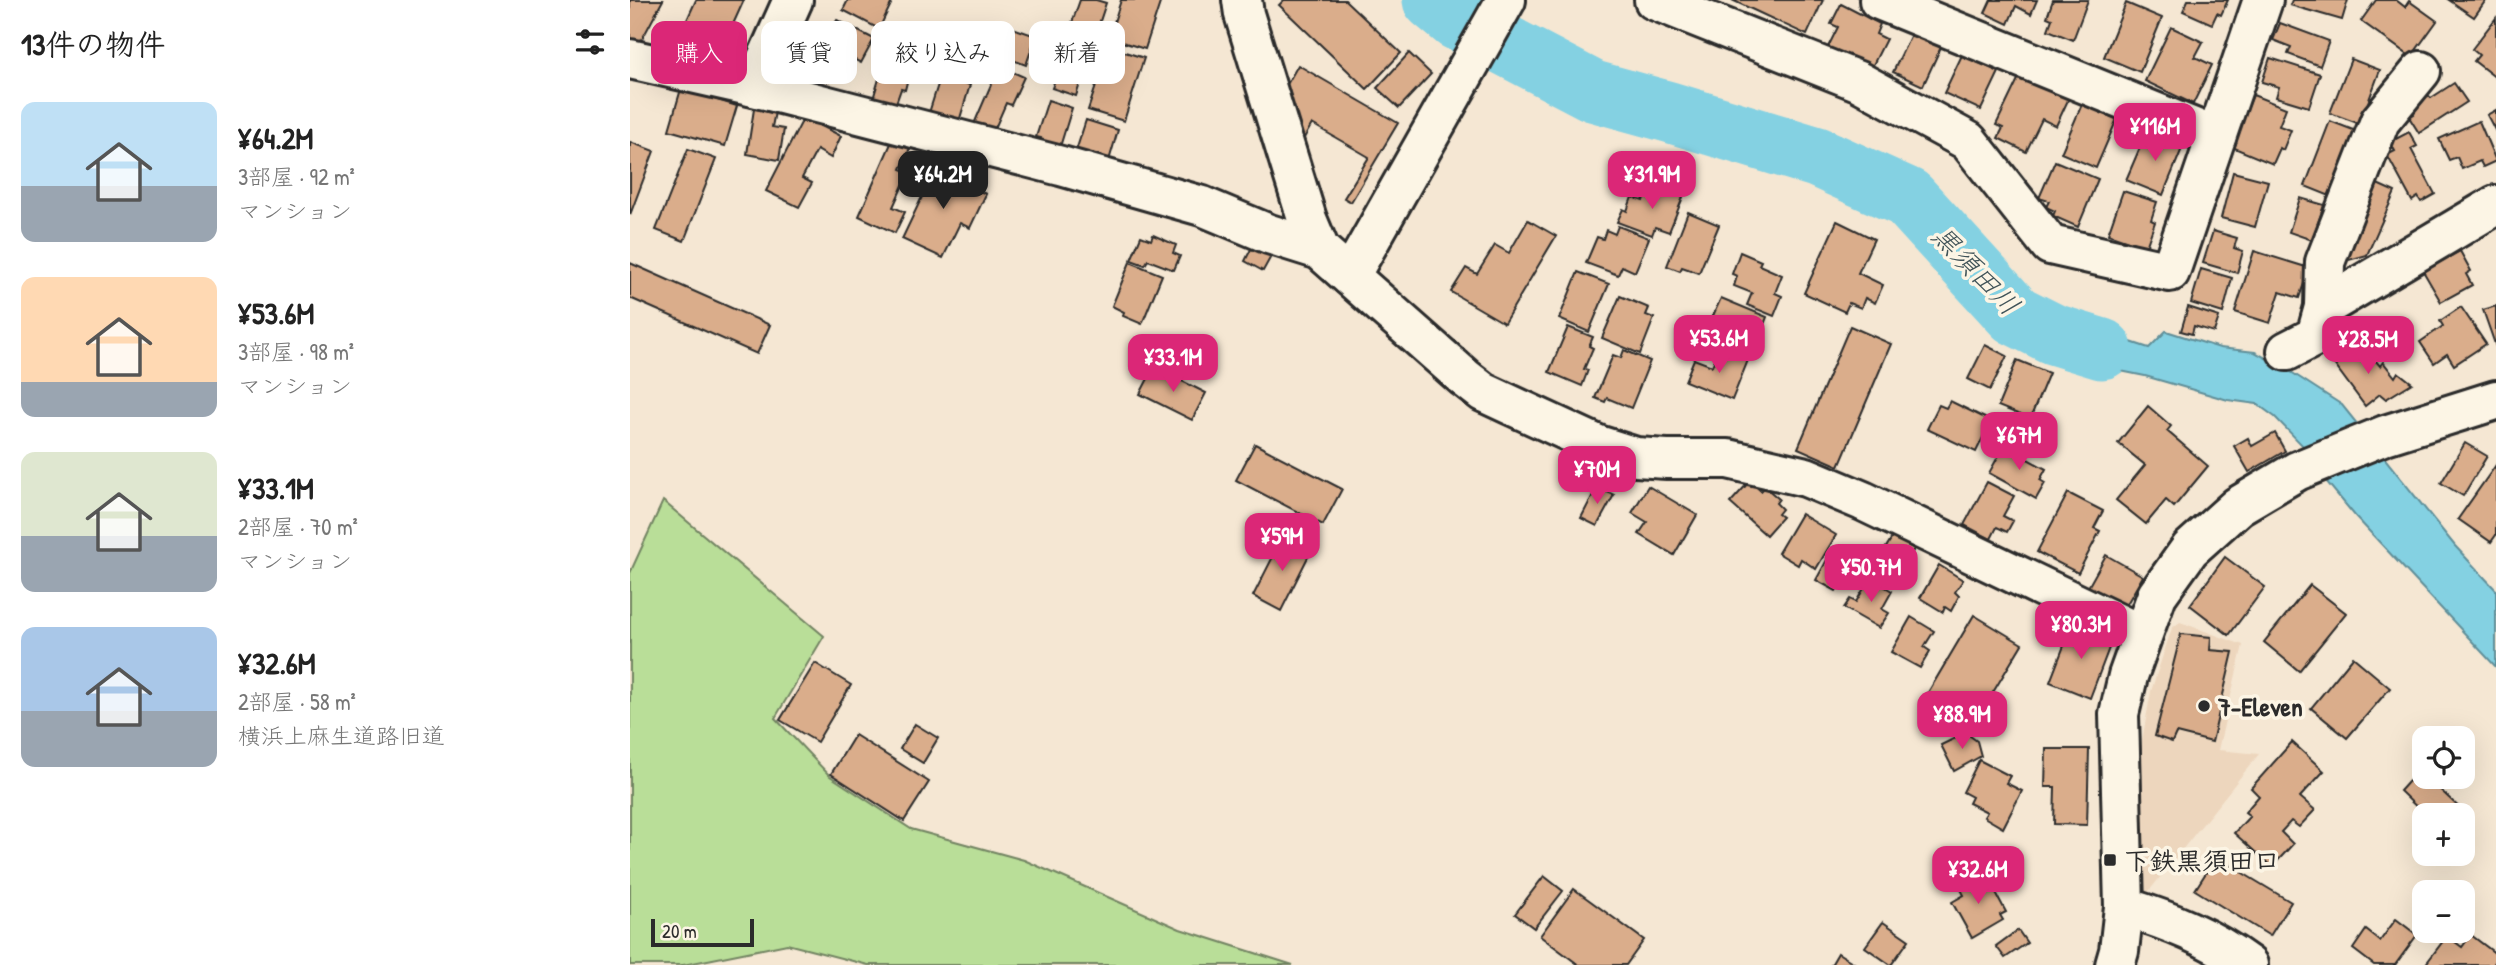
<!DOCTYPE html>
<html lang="ja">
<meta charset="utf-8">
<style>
:root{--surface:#fff;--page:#f6f6f6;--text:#222;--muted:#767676;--accent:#db2777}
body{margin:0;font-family:"Patrick Hand","Klee One",sans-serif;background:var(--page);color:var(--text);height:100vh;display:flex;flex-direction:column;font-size:26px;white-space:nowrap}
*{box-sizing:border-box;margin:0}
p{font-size:23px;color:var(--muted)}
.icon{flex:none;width:38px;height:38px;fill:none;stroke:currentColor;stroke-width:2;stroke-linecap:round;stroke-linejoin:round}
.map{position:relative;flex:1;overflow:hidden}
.panel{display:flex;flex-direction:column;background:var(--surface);width:630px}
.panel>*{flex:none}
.guide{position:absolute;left:21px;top:21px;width:665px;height:63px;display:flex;gap:14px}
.controls{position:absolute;left:1782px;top:726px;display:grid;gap:14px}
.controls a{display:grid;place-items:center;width:63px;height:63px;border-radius:14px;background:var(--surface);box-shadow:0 7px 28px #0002;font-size:35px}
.scale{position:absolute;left:21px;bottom:18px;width:103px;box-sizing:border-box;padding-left:7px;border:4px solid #2b2b2b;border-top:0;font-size:19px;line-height:24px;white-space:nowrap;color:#2b2b2b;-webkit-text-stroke:5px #fcf5e5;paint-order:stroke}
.price{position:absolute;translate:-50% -60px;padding:0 16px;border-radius:14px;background:var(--accent);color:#fff;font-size:23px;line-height:46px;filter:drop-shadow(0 2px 4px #0008)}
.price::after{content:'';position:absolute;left:50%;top:42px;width:21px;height:16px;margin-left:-10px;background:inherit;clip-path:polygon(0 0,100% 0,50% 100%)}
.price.selected{background:#222;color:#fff}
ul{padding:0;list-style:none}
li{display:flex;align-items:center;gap:21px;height:175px;padding:0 21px}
li span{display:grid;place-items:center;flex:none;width:196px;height:140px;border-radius:14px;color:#555}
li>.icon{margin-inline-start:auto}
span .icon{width:84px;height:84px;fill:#fffc;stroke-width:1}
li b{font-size:30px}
h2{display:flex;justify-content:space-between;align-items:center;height:84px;padding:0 21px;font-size:30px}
.chip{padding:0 24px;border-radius:14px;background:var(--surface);box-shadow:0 7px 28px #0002;font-size:24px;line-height:63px}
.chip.selected{background:var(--accent);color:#fff}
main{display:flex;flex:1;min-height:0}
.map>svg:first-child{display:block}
</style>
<main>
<section class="panel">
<h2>13件の物件<svg class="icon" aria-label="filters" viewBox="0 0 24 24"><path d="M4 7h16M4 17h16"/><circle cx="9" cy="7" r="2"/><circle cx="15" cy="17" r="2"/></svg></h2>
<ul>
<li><span style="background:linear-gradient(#bfe0f5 60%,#9aa5b1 0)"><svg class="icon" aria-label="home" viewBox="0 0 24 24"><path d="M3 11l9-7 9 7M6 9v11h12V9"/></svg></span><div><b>¥64.2M</b><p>3部屋 · 92 m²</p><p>マンション</p></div></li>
<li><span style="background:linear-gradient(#ffd9b3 75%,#9aa5b1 0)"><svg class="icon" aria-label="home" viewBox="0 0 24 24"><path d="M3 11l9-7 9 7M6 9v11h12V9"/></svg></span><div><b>¥53.6M</b><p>3部屋 · 98 m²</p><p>マンション</p></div></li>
<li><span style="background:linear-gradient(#dfe7d0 60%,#9aa5b1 0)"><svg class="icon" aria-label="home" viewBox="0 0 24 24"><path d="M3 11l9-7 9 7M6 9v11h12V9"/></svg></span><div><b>¥33.1M</b><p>2部屋 · 70 m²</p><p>マンション</p></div></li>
<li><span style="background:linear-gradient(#a9c7e8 60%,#9aa5b1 0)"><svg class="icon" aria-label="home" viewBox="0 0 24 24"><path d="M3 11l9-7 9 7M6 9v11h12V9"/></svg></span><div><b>¥32.6M</b><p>2部屋 · 58 m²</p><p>横浜上麻生道路旧道</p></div></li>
</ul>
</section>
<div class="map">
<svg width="1866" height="965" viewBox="0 0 1866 965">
<rect width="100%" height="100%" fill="#f5e7d3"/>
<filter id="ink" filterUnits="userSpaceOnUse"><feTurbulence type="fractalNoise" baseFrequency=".0143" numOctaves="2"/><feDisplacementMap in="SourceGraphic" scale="14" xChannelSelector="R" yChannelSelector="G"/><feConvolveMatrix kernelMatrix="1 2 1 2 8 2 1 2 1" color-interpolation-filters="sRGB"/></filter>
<g filter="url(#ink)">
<path fill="#edd6bd" d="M1550,622l63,23 -25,105 41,4 -114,142 -6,-139 12,-66 21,-63z"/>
<path fill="#b9de98" stroke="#728462" stroke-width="2" d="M33,501l161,135 -49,82 55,58 81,53 113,31 156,69 113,36h-425l-81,-21 -104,21h-53v-392z"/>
<path fill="#84d1e2" stroke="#608f99" stroke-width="2" d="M1400,309l119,39 17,-17 54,17 35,4 33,18 54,35 113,141 41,44v77l-140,-150 -35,-42 -14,-25 -32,-33 -18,-13 -29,-4 -83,-24 -59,-12 -67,-29z"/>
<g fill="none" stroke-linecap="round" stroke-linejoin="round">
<path stroke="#84d1e2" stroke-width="61" d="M803,0l24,20 136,71 76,21 148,45 91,41 107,117 38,19 49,15"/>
</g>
<g fill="#daad8b" stroke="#2b2b2b" stroke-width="2">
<path d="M0,0h33l-24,45 -9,-5z"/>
<path d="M66,0h48l-28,62 -40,-18z"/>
<path d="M218,0h45l-14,29 -36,-19z"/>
<path d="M450,0h16l10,3 -15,45 -25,-8z"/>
<path d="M491,0h40l-16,49 -36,-11z"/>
<path d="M654,0h61l56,53 -34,36 -88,-84z"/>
<path d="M1102,0h91l-16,35z"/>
<path d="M1361,0h46l-6,14 -15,-8 -8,18 -23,-11z"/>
<path d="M1423,0h35l-15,40 -25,-10 4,-11 -5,-2z"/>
<path d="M1558,0h40l-7,15 -4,-2 -5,11 -29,-13z"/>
<path d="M1662,0h56l-6,20 -52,-15z"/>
<path d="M1746,0h20l9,7 4,-6 28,20 -26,36 -50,-36z"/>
<path d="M1819,0h37l-12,17z"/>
<path d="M1496,3l36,15 -22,54 -36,-15z"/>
<path d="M1211,4l39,20 -4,10 10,5 -15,30 -43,-22 10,-20 -7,-3z"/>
<path d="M1866,18v60l-22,-17 5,-6 -7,-6z"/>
<path d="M207,20l37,19 -13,24 -37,-19z"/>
<path d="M1650,23l49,18 -9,25 -32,-12 3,-7 -18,-7z"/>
<path d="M377,26l29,10 -10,29 -29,-11z"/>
<path d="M1541,27l32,15 -8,15 17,8 -19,39 -48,-23z"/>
<path d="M329,29l24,9 -14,38 -23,-9z"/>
<path d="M1282,32l29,15 -18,39 -30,-14z"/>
<path d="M479,47l35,11 -20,63 -36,-11z"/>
<path d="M779,53l22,21 -32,34 -22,-20z"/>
<path d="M434,54l23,8 -11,34 -24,-8z"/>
<path d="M1332,55l37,17 -18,38 -37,-17z"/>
<path d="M1640,58l50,16 -11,33 -33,-10 3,-10 -17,-5z"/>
<path d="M1721,59l29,11 -20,54 -30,-11z"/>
<path d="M254,62l26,8 -5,20 -4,-1 -6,17 -22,-7z"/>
<path d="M668,65l100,58 -47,79 -7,-4 25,-41 -57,-33 -12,21 -16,-48 5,-7 -4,-2z"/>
<path d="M369,66l25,11 -13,28 -5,-2 -13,30 -19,-9z"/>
<path d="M311,75l29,10 -12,40 -30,-9z"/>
<path d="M1390,75l49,23 -13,28 -14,-7 -16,33 -28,-14 5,-10 -7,-3z"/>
<path d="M1824,83l13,19 -48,31 -10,-16 5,-3 -3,-6 17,-13 3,3z"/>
<path d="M51,89l56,17 -12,40 -56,-16z"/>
<path d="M1623,95l33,13 -7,18 12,4 -8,20 -3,-2 -7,16 -41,-17z"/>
<path d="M418,100l24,8 -13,42 -19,-7 1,-5 -5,-1z"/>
<path d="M1452,104l35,15 -21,49 -35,-15z"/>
<path d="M124,109l21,3 -3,15 12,2 -5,31 -32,-6z"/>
<path d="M1866,110v22l-9,-17z"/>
<path d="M174,117l37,19 -10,22 -14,-8 -15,28 10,5 -13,24 -33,-16z"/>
<path d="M456,120l32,10 -10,34 -33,-10z"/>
<path d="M1700,121l26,10 -26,65 -25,-10z"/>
<path d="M1849,121l17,40 -13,6 -3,-6 -18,8 -5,-12 -8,3 -10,-21z"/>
<path d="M1517,131l36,15 -20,49 -37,-15z"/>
<path d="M1779,132l8,14 -6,3 24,45 -14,8 -3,-5 -6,4 -25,-46 8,-4 -5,-9z"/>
<path d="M262,141l18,7 -9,21 8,3 -16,35 12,5 -10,21 -36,-17z"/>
<path d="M0,142l24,9 -24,64z"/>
<path d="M58,149l28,10 -32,82 -28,-11z"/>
<path d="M1425,161l43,18 -20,48 -25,-11 2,-5 -9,-4 3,-6 -10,-3z"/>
<path d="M308,163l26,12 -4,7 26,12 -16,34 -10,-5 -17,35 -41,-19z"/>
<path d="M1603,172l35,9 -13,46 -34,-9z"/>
<path d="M1745,183l20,9 -28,63 -18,5 -8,-4z"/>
<path d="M1027,187l26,10 -14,35 -14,-5 -3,8 -35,-13 6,-13 4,2 5,-14 11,4 4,-13 8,3z"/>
<path d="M1493,191l34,11 -6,18 4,2 -9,25 -38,-13z"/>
<path d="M1670,198l24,7 -12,35 -23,-8z"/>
<path d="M1058,212l31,13 -20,48 -17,-6 -2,4 -13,-5z"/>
<path d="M898,220l28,16 -52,87 -53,-31 15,-24 11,6 18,-29 14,8z"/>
<path d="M1207,221l37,18 -16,34 25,12 -8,18 -10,-5 -4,10 -12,-5 -4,9 -41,-19z"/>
<path d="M988,226l31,12 -14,34 -13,-6 -4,9 -32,-12 11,-26 6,2 3,-9 9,4z"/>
<path d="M1583,231l24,7 -3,10 9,3 -6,22 -34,-10z"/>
<path d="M523,235l23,10 -3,8 7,3 -6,14 -26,-10 -3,5 -14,-5 10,-24 10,4z"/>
<path d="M625,241l19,10 -11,20 -18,-10z"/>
<path d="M1624,251l55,17 -10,30 -19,-6 -10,31 -35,-11z"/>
<path d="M1830,251l11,20 -5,3 6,11 -31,17 -18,-31z"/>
<path d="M1110,252l21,9 -2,4 23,10 -7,18 7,3 -8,20 -27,-11 5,-12 -18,-7 3,-10 -5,-2z"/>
<path d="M500,262l32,13 -20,49 -19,-8 1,-4 -12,-6z"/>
<path d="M0,263l140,62 -13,29 -127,-56z"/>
<path d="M1571,269l31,9 -9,35 -32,-10z"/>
<path d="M948,272l31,12 -20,48 -30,-13z"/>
<path d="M990,296l29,12 -3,7 8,3 -14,36 -38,-16z"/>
<path d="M1091,298l46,19 -16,40 -26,-11 4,-10 -3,-1 3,-8 -18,-7z"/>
<path d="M1866,306v41l-13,-37z"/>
<path d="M1558,307l31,10 -5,15 -20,-6 -2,8 -11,-3z"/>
<path d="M1831,307l25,37 -32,21 -7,-11 -13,9 -14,-21 23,-16 -3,-5z"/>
<path d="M1220,326l41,18 -52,122 -41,-18z"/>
<path d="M938,327l25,10 -4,9 4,2 -9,21 4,1 -6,16 -33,-14z"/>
<path d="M1355,345l22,11 -17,34 -22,-11z"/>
<path d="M1724,345l10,15 7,-5 9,11 3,-4 12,15 3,-5 14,11 -26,16 -6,-5 -15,12 -34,-46z"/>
<path d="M994,350l26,11 -19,47 -24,-10 -2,4 -10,-4 18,-43 8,3z"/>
<path d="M1094,350l24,10 -16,40 -47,-19 9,-22 18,7 4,-9 5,2z"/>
<path d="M1387,360l32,13 -19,46 -32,-13z"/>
<path d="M524,367l52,26 -14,27 -52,-26z"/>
<path d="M1320,401l41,20 -15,31 -49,-23 12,-24 7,3z"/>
<path d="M1518,406l23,20 -4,5 41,35 -34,41 -8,-7 -20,24 -30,-24 29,-35 -27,-22z"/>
<path d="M1645,433l10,18 -36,21 -15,-26 14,-8 4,8z"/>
<path d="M1835,443l22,13 -24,40 -22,-13z"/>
<path d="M625,444l87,45 -19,36 -87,-45z"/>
<path d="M1374,446l42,23 -6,11 5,3 -9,16 -47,-26z"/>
<path d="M1866,465v70l-5,7 -33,-23z"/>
<path d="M1120,481l11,10 4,-4 14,12 -3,4 6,6 -4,5 4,3 -16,18 -36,-32z"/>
<path d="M1357,482l27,14 -11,20 10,5 -6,11 -10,-5 -6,12 -27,-14z"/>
<path d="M1018,486l49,29 -23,40 -35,-21 8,-12 -15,-9z"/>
<path d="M967,487l17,8 -17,31 -16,-8z"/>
<path d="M1438,493l35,18 -9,17 6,3 -22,42 -41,-21z"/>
<path d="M1171,514l35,21 -20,34 -15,-10 -3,6 -20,-12z"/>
<path d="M654,535l28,14 -31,62 -28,-15z"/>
<path d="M1263,536l21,13 -10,17 6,3 -9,16 -28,-16z"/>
<path d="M1204,547l20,11 -18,33 -20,-11z"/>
<path d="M1476,555l37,21 -19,33 -37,-20z"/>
<path d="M1595,557l40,30 -36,48 -39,-30z"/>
<path d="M1309,565l24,15 -8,12 4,4 -8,15 -6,-4 -2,5 -23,-14z"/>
<path d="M1240,578l22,13 -10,18 7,4 -10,15 -35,-20 6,-9 6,3z"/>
<path d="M1680,585l36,28 -47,58 -35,-29z"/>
<path d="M1344,615l48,29 -51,85 -48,-28z"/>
<path d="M1281,617l23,14 -10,16 6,4 -10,17 -29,-16z"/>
<path d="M1442,625l40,15 -22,58 -40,-16z"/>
<path d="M1551,634l30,3 -1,13 23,2 -21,90 -36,-9 -4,9 -17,-6z"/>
<path d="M1723,657l37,31 -43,50 -36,-30z"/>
<path d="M185,663l36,22 -34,57 -37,-22z"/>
<path d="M285,724l23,14 -15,25 -23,-14z"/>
<path d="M1336,733l11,8 4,15 -27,15 -13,-26z"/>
<path d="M225,735l74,47 -25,39 -73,-47z"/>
<path d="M1662,742l32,29 -24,26 15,13 -16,17 -8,-6 -10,11 12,12 -21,23 -38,-34 16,-17 -5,-4 14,-16 -8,-8z"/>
<path d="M1416,749h43l-2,76 -33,-1 1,-37h-10z"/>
<path d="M1349,760l31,16 -4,7 16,8 -19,37 -19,-11 3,-5 -18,-9 3,-6 -9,-5z"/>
<path d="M1789,770l44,41 -4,5h-33l-26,-25z"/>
<path d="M1586,857l75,45 -21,34 -75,-46z"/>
<path d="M1345,873l9,15 7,-4 15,28 -6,3 3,5 -31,18 -20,-36 12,-7 -7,-13z"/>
<path d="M914,876l19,15 -29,37 -19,-14z"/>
<path d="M944,889l70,51 -18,25h-47l-39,-29z"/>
<path d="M1766,919l21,16 -22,30h-21l-21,-16 13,-19 14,11z"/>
<path d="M1253,922l26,18 -18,25 -26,-18z"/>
<path d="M1388,930l9,13 -22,15 -9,-12z"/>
<path d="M1841,935l25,19 -2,11h-69l22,-29 15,11z"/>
<path d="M1208,953l19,12h-26z"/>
</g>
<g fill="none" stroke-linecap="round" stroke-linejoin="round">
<g stroke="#2b2b2b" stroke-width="44">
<g id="minor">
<path d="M612,0l2,14 63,205 13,31"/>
<path d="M1024,0l204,81 110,60 82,104 120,27 93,-272"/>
<path d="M1249,0l337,137"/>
<path d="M0,59l124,28 307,79 141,40 67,28 51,16 145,128 18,14 28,13 87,40 38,12 31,2h61l78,18 57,24 279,134"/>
<path d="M124,87l39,-87"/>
<path d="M720,276l156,-276"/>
<path d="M1694,307l172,-102"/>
<path d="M1657,351l29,-15 8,-29 1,-45 55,-141 41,-50"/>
<path d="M1494,907c46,14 86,30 124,58"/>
<path d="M1485,965l4,-14 5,-44 -5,-193 9,-38 29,-81 33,-46 48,-43 59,-35 88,-36 111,-35"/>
</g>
</g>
<use href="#minor" stroke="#fcf5e5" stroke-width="38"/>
</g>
</g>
<g fill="#2b2b2b" stroke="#fcf5e5" stroke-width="2.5">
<circle cx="1574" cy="706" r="7"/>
<rect x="1473" y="853" width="14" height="14" rx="3.5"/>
</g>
<g text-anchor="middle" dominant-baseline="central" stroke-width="7" stroke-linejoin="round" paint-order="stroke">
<g font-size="26" font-weight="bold" fill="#2b2b2b" stroke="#fcf5e5" text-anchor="start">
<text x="1588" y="706">7-Eleven</text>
<text x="1494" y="860">下鉄黒須田口</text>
</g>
<g font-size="28" font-style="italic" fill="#415459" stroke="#fcf5e5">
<text transform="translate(1346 270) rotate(46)">黒須田川</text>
</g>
</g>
</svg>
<div class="controls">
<a><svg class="icon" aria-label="locate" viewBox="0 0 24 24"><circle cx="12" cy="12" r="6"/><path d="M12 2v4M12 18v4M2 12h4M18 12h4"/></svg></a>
<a>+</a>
<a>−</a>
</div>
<div class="scale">20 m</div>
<b class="price" style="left:1525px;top:163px">¥116M</b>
<b class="price selected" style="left:313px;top:211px">¥64.2M</b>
<b class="price" style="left:1022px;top:211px">¥31.9M</b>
<b class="price" style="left:1089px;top:375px">¥53.6M</b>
<b class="price" style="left:1738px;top:376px">¥28.5M</b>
<b class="price" style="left:543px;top:394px">¥33.1M</b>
<b class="price" style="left:1389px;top:472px">¥67M</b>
<b class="price" style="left:967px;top:506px">¥70M</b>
<b class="price" style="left:652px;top:573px">¥59M</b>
<b class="price" style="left:1241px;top:604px">¥50.7M</b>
<b class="price" style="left:1451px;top:661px">¥80.3M</b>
<b class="price" style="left:1332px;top:751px">¥88.9M</b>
<b class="price" style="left:1348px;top:906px">¥32.6M</b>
<div class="guide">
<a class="chip selected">購入</a>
<a class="chip">賃貸</a>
<a class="chip">絞り込み</a>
<a class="chip">新着</a>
</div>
</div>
</main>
